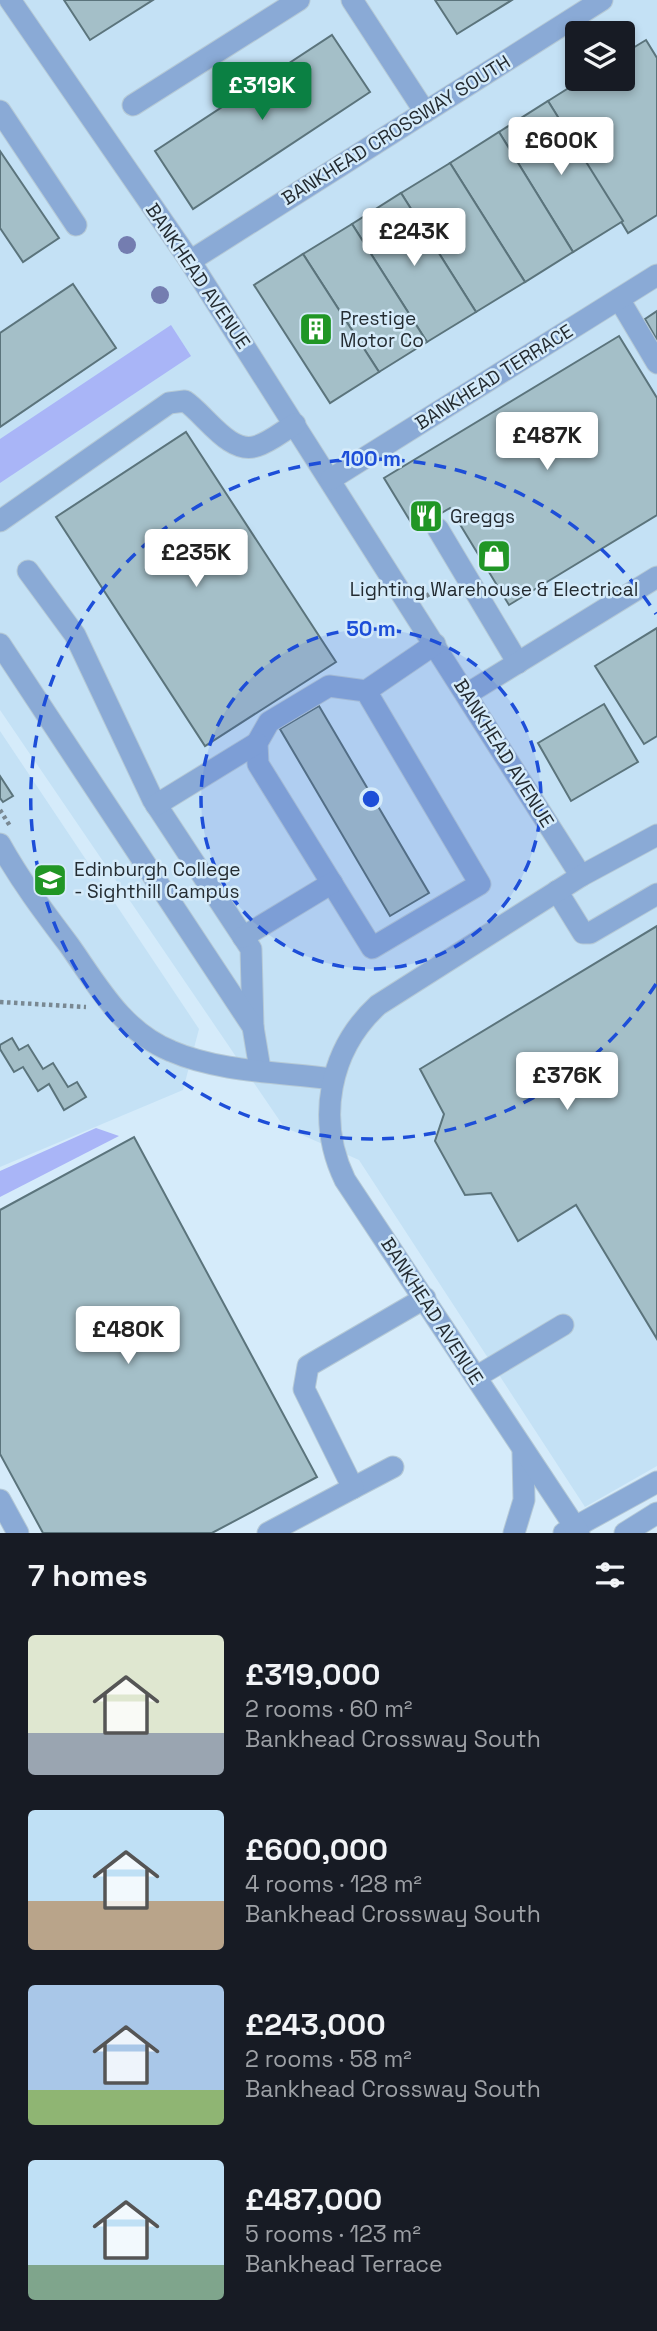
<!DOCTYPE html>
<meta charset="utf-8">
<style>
:root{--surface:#171b24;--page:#20242c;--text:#f1f3f6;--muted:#9ea1a6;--accent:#0b8043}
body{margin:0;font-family:"Space Grotesk",sans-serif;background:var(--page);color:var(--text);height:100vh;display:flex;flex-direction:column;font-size:26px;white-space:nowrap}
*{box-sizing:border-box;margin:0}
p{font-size:23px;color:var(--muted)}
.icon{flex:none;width:38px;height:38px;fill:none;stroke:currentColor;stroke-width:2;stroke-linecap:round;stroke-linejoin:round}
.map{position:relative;height:1533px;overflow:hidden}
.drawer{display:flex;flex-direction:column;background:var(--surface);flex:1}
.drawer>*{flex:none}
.buttons{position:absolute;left:565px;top:21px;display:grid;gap:14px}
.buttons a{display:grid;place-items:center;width:70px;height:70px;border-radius:7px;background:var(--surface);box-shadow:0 4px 10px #0003;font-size:35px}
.price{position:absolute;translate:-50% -60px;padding:0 16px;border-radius:7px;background:#fff;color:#222;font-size:23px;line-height:46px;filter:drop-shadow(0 2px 4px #0008)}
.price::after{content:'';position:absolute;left:50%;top:42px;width:21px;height:16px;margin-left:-10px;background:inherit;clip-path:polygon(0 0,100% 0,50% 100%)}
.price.current{background:var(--accent);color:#fff}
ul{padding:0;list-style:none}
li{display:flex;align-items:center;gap:21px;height:175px;padding:0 28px}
li span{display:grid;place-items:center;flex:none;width:196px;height:140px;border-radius:7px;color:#555}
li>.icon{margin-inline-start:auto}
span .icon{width:84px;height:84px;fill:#fffc;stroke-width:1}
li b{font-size:30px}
h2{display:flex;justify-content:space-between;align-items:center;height:84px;padding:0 28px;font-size:30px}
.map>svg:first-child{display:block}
</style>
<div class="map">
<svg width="657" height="1533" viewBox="0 0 657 1533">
<rect width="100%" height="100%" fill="#d5ebfa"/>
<g fill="#c4e1f5" fill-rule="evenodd">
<path d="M0,0h657v1466l-72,41 -226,-347 -75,-33 -284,-417zM578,33h45v46h-45z"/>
<path d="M0,731l199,298 -16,61 -183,77z"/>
</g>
<g fill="#a9b5f7">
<path d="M171,325l20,31 -191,127v-44z"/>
<path d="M96,1128l23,8 -119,61v-26z"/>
</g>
<g fill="#a4bfc8" stroke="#5b747c" stroke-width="2">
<path d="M64,0h89l-63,40z"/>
<path d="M435,0h77l-55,34z"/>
<path d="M332,35l38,57 -177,117 -38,-58z"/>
<path d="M646,40l11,18v157l-29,18 -80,-132 35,-22h40v-25z"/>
<path d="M548,101l75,120 -50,31 -74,-120z"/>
<path d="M499,132l74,120 -48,30 -75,-119z"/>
<path d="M0,151l59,87 -36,24 -23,-34z"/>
<path d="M450,163l75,119 -49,30 -75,-119z"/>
<path d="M401,193l75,119 -49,30 -75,-118z"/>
<path d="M352,224l75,118 -48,30 -76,-118z"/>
<path d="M303,254l76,118 -49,31 -76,-118z"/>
<path d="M73,284l43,64 -116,79v-94z"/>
<path d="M657,311v29l-12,-21z"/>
<path d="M619,336l38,62v117l-148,90 -59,-97 -35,21 -31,-51z"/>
<path d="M186,432l150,230 -131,84 -149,-229z"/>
<path d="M657,628v108l-13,8 -49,-78z"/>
<path d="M604,704l34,58 -67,39 -33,-58z"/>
<path d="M319,706l110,187 -39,23 -110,-187z"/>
<path d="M0,776l13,20 -10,6 -3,-4z"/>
<path d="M657,926v413l-81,-134 -58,36 -27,-48 -26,2 -30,-54 9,-27 -24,-45z"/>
<path d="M12,1038l7,12 9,-5 15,24 10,-6 15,24 9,-5 9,15 -22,13 -15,-26 -11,7 -15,-24 -9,5 -14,-23v-4z"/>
<path d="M134,1137l183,340 -105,56h-169l-43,-79v-244z"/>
</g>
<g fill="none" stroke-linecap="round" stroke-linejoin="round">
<g stroke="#b5c9d6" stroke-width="23">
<g id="minor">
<path d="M10,0l180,261 391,615"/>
<path d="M352,0l73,112"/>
<path d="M133,105l166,-105"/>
<path d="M0,111l76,114"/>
<path d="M190,261l412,-261"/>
<path d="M619,299l38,64"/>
<path d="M331,479l326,-204"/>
<path d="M0,521l169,-118 16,-2c20,13 45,55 72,45 13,-4 26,-15 38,-22"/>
<path d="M438,529l80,134"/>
<path d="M28,571l47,64 78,165 98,149 2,78"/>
<path d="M0,644l253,383 7,42"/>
<path d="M366,691l114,193 -108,64 -114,-184 -1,-21 12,-21 60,-36 37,5 69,-47"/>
<path d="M467,694l190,-117"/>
<path d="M156,805l101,-62"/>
<path d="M0,844c20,36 44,68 69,101 29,41 53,86 102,106 48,21 110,21 162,28"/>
<path d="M557,891l26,42h7l67,-39"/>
<path d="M243,937l89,-54"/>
<path d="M476,1377l87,-52"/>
<path d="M353,1488l40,-21"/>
<path d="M0,1500l18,33"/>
<path d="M268,1533l85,-45 -49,-99 4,-23 117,-68"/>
<path d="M514,1533l10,-33 -1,-47"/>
<path d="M564,1533l93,-51"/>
<path d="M579,1533l-234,-353c-29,-60 -16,-130 33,-175l203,-129 76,-41"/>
<path d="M625,1533l32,-20"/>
</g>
</g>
<g stroke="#798892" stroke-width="4.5" stroke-dasharray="3.5 3.5" stroke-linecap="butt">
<path d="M426,596l20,-12"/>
<path d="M0,810l10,16"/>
<path d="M0,1002l86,5"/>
</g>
<use href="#minor" stroke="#8aaad6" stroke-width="21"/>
</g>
<g fill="#747db0">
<circle cx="127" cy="245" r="9"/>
<circle cx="160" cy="295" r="9"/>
</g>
<circle cx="371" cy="799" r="170" fill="#1d4ed8" fill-opacity=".12"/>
<g fill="none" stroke="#1d4ed8" stroke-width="3.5" stroke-dasharray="12 9">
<circle cx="371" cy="799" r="170"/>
<path d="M656 984A340 340 0 1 1 656 614"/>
</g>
<defs>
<g id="building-square" transform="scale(1.75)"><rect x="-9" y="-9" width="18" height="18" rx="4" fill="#209625" stroke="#d5ebfa"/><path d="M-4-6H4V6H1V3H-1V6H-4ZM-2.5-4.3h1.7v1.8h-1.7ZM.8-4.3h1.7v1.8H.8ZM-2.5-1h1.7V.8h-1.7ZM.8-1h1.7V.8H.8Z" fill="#fff"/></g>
<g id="restaurant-square" transform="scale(1.75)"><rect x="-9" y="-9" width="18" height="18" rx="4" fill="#209625" stroke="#d5ebfa"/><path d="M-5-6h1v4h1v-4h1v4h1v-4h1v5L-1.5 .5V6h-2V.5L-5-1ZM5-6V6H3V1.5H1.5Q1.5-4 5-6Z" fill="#fff"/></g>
<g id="shop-square" transform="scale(1.75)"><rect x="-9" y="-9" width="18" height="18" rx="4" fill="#209625" stroke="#d5ebfa"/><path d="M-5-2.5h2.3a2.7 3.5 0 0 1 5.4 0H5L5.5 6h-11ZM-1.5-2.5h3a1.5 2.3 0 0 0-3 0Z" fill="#fff"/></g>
<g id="university-square" transform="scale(1.75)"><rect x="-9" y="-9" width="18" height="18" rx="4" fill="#209625" stroke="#d5ebfa"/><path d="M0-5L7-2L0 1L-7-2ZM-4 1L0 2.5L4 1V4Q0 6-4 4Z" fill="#fff"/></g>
</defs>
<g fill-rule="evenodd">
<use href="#building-square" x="316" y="329"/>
<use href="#restaurant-square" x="426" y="516"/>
<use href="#shop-square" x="494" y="556"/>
<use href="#university-square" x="50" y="880"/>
</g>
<g text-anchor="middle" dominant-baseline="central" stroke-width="5" stroke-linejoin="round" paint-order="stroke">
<g font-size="19" fill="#242c32" stroke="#d5ebfa">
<text transform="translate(396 130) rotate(-32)">BANKHEAD CROSSWAY SOUTH</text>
<text transform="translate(198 276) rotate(56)">BANKHEAD AVENUE</text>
<text transform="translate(494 377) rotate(-32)">BANKHEAD TERRACE</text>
<text transform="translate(504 753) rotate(58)">BANKHEAD AVENUE</text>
<text transform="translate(432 1311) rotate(57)">BANKHEAD AVENUE</text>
</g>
<g font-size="19" fill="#242c32" stroke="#d5ebfa" text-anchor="start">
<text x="340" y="318">Prestige<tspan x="340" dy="22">Motor Co</tspan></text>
<text x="450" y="516">Greggs</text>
<text x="494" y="589" text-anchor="middle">Lighting Warehouse &amp; Electrical</text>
<text x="74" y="869">Edinburgh College<tspan x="74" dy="22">- Sighthill Campus</tspan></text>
</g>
</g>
<circle cx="371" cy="799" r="10" fill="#1d4ed8" stroke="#d5ebfa" stroke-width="3.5"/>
<g font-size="21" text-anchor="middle" font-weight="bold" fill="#1d4ed8" stroke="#d5ebfa" stroke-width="5" stroke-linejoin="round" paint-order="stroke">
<text x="371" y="466">100 m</text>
<text x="371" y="636">50 m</text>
</g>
</svg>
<div class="buttons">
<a><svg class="icon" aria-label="layers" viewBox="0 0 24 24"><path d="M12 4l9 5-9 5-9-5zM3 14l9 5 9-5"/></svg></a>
</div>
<b class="price current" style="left:262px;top:122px">£319K</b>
<b class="price" style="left:561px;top:177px">£600K</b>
<b class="price" style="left:414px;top:268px">£243K</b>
<b class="price" style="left:547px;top:472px">£487K</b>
<b class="price" style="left:196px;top:589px">£235K</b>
<b class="price" style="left:567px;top:1112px">£376K</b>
<b class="price" style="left:128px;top:1366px">£480K</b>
</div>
<section class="drawer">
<h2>7 homes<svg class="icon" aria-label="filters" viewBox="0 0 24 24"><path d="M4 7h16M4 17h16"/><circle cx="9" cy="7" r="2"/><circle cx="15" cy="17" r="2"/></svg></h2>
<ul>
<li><span style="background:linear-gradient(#dfe7d0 70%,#9aa5b1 0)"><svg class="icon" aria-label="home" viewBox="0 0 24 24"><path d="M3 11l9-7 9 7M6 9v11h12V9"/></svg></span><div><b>£319,000</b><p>2 rooms · 60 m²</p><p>Bankhead Crossway South</p></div></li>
<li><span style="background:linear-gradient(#bfe0f5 65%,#b9a48a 0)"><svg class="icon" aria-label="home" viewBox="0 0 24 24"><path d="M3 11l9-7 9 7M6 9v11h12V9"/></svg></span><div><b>£600,000</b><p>4 rooms · 128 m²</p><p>Bankhead Crossway South</p></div></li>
<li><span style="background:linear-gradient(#a9c7e8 75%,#8fb573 0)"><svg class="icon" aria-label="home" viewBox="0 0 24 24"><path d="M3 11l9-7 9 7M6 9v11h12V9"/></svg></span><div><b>£243,000</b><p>2 rooms · 58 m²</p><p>Bankhead Crossway South</p></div></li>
<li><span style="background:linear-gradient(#bfe0f5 75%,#7fa58c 0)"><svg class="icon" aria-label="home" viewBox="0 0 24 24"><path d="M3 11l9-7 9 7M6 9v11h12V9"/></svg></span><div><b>£487,000</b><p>5 rooms · 123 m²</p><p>Bankhead Terrace</p></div></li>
</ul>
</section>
